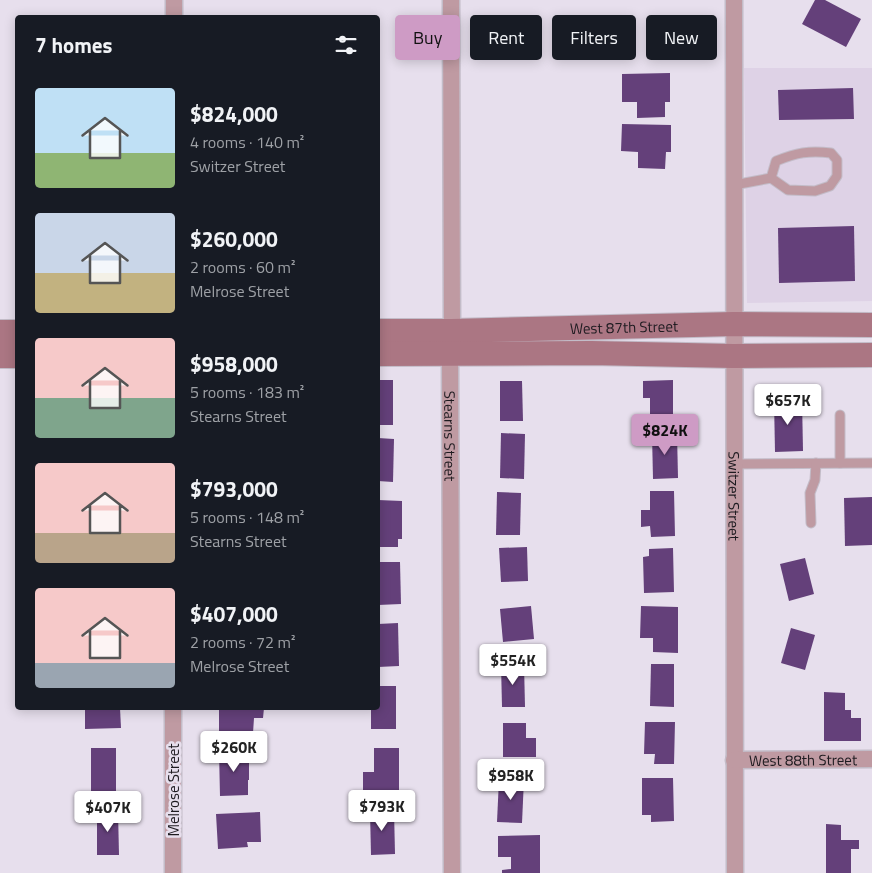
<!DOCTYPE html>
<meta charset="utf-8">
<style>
:root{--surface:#171b24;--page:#242831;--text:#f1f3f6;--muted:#9ea1a6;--accent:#ce9bc5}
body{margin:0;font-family:"Titillium Web",sans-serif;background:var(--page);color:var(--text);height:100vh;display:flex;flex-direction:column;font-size:19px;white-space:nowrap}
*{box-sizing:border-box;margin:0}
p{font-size:16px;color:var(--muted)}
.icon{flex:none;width:28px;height:28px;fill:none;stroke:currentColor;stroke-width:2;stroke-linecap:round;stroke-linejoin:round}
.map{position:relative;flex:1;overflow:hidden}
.drawer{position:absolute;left:15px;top:15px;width:365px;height:695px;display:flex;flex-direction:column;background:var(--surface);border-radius:5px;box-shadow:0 2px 12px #0003}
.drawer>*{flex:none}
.hud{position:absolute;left:395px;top:15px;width:401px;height:45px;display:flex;gap:10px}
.price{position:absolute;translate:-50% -42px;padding:0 11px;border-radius:5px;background:#fff;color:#222;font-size:16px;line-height:32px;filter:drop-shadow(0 1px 2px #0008)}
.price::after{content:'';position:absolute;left:50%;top:30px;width:15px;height:11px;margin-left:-8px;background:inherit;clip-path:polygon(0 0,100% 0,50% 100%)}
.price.active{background:var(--accent);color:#111}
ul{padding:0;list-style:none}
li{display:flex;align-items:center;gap:15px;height:125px;padding:0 20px}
li span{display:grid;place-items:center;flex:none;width:140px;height:100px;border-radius:5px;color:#555}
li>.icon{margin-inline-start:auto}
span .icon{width:60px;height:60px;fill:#fffc;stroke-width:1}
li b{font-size:21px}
h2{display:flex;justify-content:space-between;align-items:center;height:60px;padding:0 20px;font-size:21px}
.pill{padding:0 18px;border-radius:5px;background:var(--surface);box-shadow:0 2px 12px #0003;font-size:18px;line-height:45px}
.pill.active{background:var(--accent);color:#111}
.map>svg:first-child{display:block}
</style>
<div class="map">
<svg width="872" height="873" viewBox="0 0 872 873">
<rect width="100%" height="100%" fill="#e7dfed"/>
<path fill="#ded2e6" d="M744,68h128v233l-125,2z"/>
<g fill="#64407a">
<path d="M815,0h10l36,19 -15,28 -44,-23z"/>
<path d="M670,73v29h-5v15l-28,1v-16h-15v-28z"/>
<path d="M853,88l1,31 -75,1 -1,-30z"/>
<path d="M622,124l49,1v27h-5l-1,17 -27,-1v-16l-17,-1z"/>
<path d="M854,226l1,55 -76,2 -1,-55z"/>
<rect x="378" y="380" width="15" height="45"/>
<path d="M673,380v42l-23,1v-25h-7v-17z"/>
<path d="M500,381h22l1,40h-23z"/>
<path d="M802,399l1,52 -28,1 -1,-52z"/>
<path d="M501,433l24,1 -1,45 -24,-1z"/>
<path d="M677,433l1,45 -25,1 -1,-45z"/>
<path d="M378,438l16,1 -1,43 -15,-1z"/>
<path d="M650,491h24l1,45 -24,1 -1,-11 -9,1v-17h9z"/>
<path d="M497,492l24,1 -1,42h-24z"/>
<path d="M872,497v48l-27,1 -1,-48z"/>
<path d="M378,500l24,1v38h-4v8h-20z"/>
<path d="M527,547l1,34 -27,1 -2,-34z"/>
<path d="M673,548l1,44 -30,1 -1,-36 6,-1v-7z"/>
<path d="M805,558l9,36 -25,7 -9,-37z"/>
<path d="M378,562h22l1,42 -23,1z"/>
<path d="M531,606l3,33 -31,3 -3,-33z"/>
<path d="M641,606l37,1v46l-25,-1v-14h-13z"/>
<path d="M398,623l1,43 -21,1v-43z"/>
<path d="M791,628l24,7 -10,35 -24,-7z"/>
<path d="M501,664h23l1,43h-23z"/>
<path d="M651,664h23v43l-24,-1z"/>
<path d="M378,686h18v43h-25v-21h7z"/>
<path d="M824,692l21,1v17h6v8h10v23h-37z"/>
<path d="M85,708h35l1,20 -36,1z"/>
<path d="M219,708h45l-1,10h-9l-1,15h-34z"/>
<path d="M645,722h30l-1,42h-20l1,-10h-11z"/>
<path d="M503,723h23v15h10v19h-33z"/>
<rect x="91" y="748" width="25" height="44"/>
<path d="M374,748h25v45h-36v-21h11z"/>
<path d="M249,750v30h-1v15l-28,1 -1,-45z"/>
<path d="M642,778h31l1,43 -23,1v-7h-9z"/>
<path d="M499,779h25l-2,44 -25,-1z"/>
<path d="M394,810l1,44 -24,1 -1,-44z"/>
<path d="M118,811l1,44h-22v-43z"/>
<path d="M260,812l1,30h-14l1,5 -30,2 -2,-35z"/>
<path d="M826,824l15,1v15h18v9h-8v24h-25z"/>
<path d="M540,835v38h-38v-3l9,-1v-12h-13v-21z"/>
</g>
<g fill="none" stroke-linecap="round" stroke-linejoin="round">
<g stroke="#c3bcc8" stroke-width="11">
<g id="lane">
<path d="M734,185l37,-7 17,12 27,1 15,-5 7,-10v-16l-6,-7c-22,-3 -35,0 -55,8l-5,17"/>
<path d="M840,415v48"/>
<path d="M734,464l138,-1"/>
<path d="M811,523l-1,-30 5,-13 1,-17"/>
</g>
</g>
<g stroke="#c3bcc8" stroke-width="19">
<g id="street">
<path d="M174,0v18"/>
<path id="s1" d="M451,0l1,331 -2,23 2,519"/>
<path id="s2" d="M734,0l1,873"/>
<path d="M173,708v165"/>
<path id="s3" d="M734,760l138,-1"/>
</g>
</g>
<g stroke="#c3bcc8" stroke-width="26">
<g id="secondary">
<path id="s4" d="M378,331h74l282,-7 138,1"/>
<path d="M0,332h18"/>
<path d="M378,354l213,-1 142,3 139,-1"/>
<path d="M0,356h18"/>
</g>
</g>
<use href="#lane" stroke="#bf9aa2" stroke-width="9"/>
<use href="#street" stroke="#bf9aa2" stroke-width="16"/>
<use href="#secondary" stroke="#ab7683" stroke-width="24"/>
</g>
<g text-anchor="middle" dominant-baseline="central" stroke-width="5" stroke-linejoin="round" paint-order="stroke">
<g font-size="15" fill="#1e1b20" stroke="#e7dfed">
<text stroke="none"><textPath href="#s4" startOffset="246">West 87th Street</textPath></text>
<text stroke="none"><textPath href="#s1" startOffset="436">Stearns Street</textPath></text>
<text stroke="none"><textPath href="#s2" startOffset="496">Switzer Street</textPath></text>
<text stroke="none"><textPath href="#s3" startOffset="69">West 88th Street</textPath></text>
<text transform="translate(173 790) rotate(-90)">Melrose Street</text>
</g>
</g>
</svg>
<b class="price" style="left:788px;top:426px">$657K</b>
<b class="price active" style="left:665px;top:456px">$824K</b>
<b class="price" style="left:513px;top:686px">$554K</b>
<b class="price" style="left:234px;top:773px">$260K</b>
<b class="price" style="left:511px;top:801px">$958K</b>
<b class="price" style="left:382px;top:832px">$793K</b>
<b class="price" style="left:108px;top:833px">$407K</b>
<div class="hud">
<a class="pill active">Buy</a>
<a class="pill">Rent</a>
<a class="pill">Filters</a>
<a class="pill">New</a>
</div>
<section class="drawer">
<h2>7 homes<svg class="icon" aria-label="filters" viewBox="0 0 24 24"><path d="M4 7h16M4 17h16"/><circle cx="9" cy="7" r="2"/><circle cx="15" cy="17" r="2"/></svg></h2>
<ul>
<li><span style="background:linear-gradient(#bfe0f5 65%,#8fb573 0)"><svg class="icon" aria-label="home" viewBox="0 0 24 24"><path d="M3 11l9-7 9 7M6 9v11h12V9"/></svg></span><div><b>$824,000</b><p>4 rooms · 140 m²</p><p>Switzer Street</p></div></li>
<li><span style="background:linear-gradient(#c9d6e8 60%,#c2b280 0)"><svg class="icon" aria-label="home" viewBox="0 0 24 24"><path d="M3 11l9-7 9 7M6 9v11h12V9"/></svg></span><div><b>$260,000</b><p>2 rooms · 60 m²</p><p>Melrose Street</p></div></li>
<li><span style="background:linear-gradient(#f6c9c9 60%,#7fa58c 0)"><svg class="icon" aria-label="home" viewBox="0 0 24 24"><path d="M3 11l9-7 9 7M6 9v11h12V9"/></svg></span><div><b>$958,000</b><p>5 rooms · 183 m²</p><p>Stearns Street</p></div></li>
<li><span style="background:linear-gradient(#f6c9c9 70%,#b9a48a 0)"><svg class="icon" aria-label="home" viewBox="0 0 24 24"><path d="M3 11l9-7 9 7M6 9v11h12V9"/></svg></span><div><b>$793,000</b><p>5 rooms · 148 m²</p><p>Stearns Street</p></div></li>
<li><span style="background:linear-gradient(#f6c9c9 75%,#9aa5b1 0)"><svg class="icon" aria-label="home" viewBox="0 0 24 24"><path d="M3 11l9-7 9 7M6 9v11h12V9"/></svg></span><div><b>$407,000</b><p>2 rooms · 72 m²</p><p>Melrose Street</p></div></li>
</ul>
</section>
</div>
